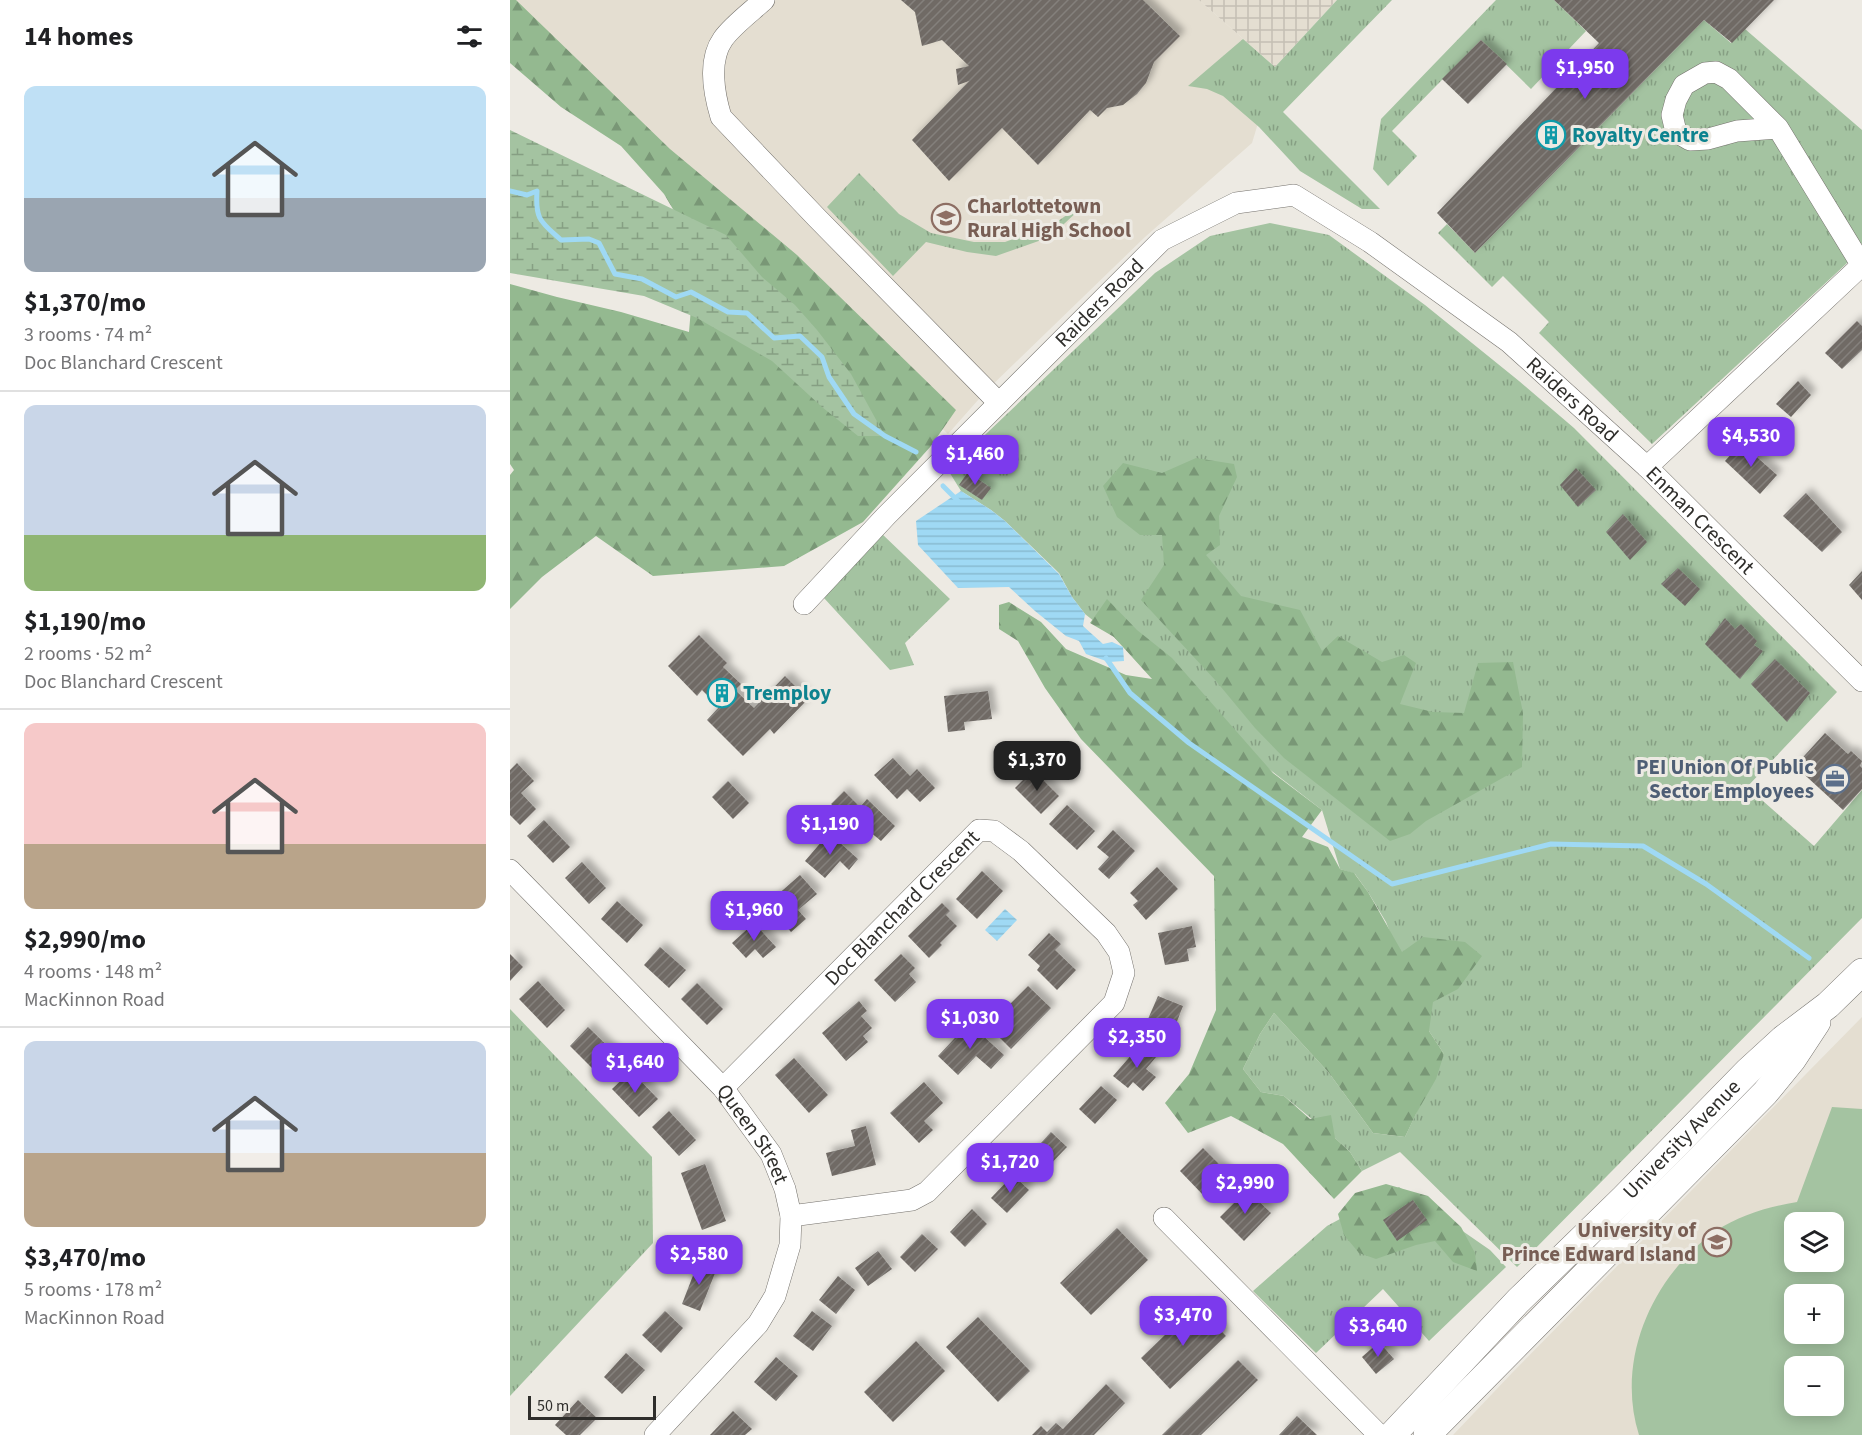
<!DOCTYPE html>
<meta charset="utf-8">
<style>
:root{--surface:#fff;--page:#f2f2f2;--text:#202124;--muted:#757577;--line:#e0e0e0;--accent:#7c3aed}
body{margin:0;font-family:"Source Sans 3",sans-serif;background:var(--page);color:var(--text);height:100vh;display:flex;flex-direction:column;font-size:22px;white-space:nowrap}
*{box-sizing:border-box;margin:0}
p{font-size:20px;color:var(--muted)}
.icon{flex:none;width:33px;height:33px;fill:none;stroke:currentColor;stroke-width:2;stroke-linecap:round;stroke-linejoin:round}
.map{position:relative;flex:1;overflow:hidden}
.details{display:flex;flex-direction:column;background:var(--surface);width:510px}
.details>*{flex:none}
.controls{position:absolute;left:1274px;top:1212px;display:grid;gap:12px}
.controls a{display:grid;place-items:center;width:60px;height:60px;border-radius:12px;background:var(--surface);box-shadow:0 3px 15px #0003;font-size:30px}
.scale{position:absolute;left:18px;bottom:15px;width:128px;box-sizing:border-box;padding-left:6px;border:3px solid #2f2e2b;border-top:0;font-size:16px;line-height:21px;white-space:nowrap;color:#2f2e2b;-webkit-text-stroke:4px #edeae3;paint-order:stroke}
.price{position:absolute;translate:-50% -51px;padding:0 14px;border-radius:12px;background:var(--accent);color:#fff;font-size:20px;line-height:39px;filter:drop-shadow(0 2px 3px #0008)}
.price::after{content:'';position:absolute;left:50%;top:36px;width:18px;height:14px;margin-left:-9px;background:inherit;clip-path:polygon(0 0,100% 0,50% 100%)}
.price.current{background:#222;color:#fff}
ul{padding:0;list-style:none}
li{display:grid;align-content:center;gap:12px;height:318px;padding:0 24px}
li+li{border-top:2px solid var(--line)}
li span{display:grid;place-items:center;height:186px;border-radius:12px;color:#555}
li>.icon{margin-inline-start:auto}
span .icon{width:108px;height:108px;fill:#fffc;stroke-width:1}
li b{font-size:26px}
h2{display:flex;justify-content:space-between;align-items:center;height:72px;padding:0 24px;font-size:26px}
main{display:flex;flex:1;min-height:0}
.map>svg:first-child{display:block}
</style>
<main>
<section class="details">
<h2>14 homes<svg class="icon" aria-label="filters" viewBox="0 0 24 24"><path d="M4 7h16M4 17h16"/><circle cx="9" cy="7" r="2"/><circle cx="15" cy="17" r="2"/></svg></h2>
<ul>
<li><span style="background:linear-gradient(#bfe0f5 60%,#9aa5b1 0)"><svg class="icon" aria-label="home" viewBox="0 0 24 24"><path d="M3 11l9-7 9 7M6 9v11h12V9"/></svg></span><div><b>$1,370/mo</b><p>3 rooms · 74 m²</p><p>Doc Blanchard Crescent</p></div></li>
<li><span style="background:linear-gradient(#c9d6e8 70%,#8fb573 0)"><svg class="icon" aria-label="home" viewBox="0 0 24 24"><path d="M3 11l9-7 9 7M6 9v11h12V9"/></svg></span><div><b>$1,190/mo</b><p>2 rooms · 52 m²</p><p>Doc Blanchard Crescent</p></div></li>
<li><span style="background:linear-gradient(#f6c9c9 65%,#b9a48a 0)"><svg class="icon" aria-label="home" viewBox="0 0 24 24"><path d="M3 11l9-7 9 7M6 9v11h12V9"/></svg></span><div><b>$2,990/mo</b><p>4 rooms · 148 m²</p><p>MacKinnon Road</p></div></li>
<li><span style="background:linear-gradient(#c9d6e8 60%,#b9a48a 0)"><svg class="icon" aria-label="home" viewBox="0 0 24 24"><path d="M3 11l9-7 9 7M6 9v11h12V9"/></svg></span><div><b>$3,470/mo</b><p>5 rooms · 178 m²</p><p>MacKinnon Road</p></div></li>
</ul>
</section>
<div class="map">
<svg width="1352" height="1435" viewBox="0 0 1352 1435">
<defs>
<pattern id="industrial-grid" width="8" height="8" patternUnits="userSpaceOnUse" patternTransform="scale(1.5)"><rect width="8" height="8" fill="#e4ded1"/><path d="M0 4h8M4 0v8" fill="none" stroke="#c4bfb4"/></pattern>
<pattern id="grass-tufts" width="24" height="20" patternUnits="userSpaceOnUse" patternTransform="scale(1.5)"><rect width="24" height="20" fill="#a4c3a1"/><path d="M3 7l-1-3M5 7V3M7 7l1-3M15 17l-1-3M17 17v-4M19 17l1-3" fill="none" stroke="#869f83"/></pattern>
<pattern id="forest-firs" width="22" height="20" patternUnits="userSpaceOnUse" patternTransform="scale(1.5)"><rect width="22" height="20" fill="#94b990"/><path d="M5 1l3.5 6h-7zM16 11l3.5 6h-7z" fill="#799776"/></pattern>
<pattern id="wetland-marsh" width="20" height="14" patternUnits="userSpaceOnUse" patternTransform="scale(1.5)"><rect width="20" height="14" fill="#a4c3a1"/><path d="M1 5h8M5 5V1M11 12h8M15 12V8" fill="none" stroke="#869f83"/></pattern>
<pattern id="water-rules" width="6" height="5" patternUnits="userSpaceOnUse" patternTransform="scale(1.5)"><rect width="6" height="5" fill="#9fd9f4"/><path d="M0 2.5h6" fill="none" stroke="#89bbd1"/></pattern>
<pattern id="building-hatch" width="6" height="6" patternUnits="userSpaceOnUse" patternTransform="scale(1.5)"><rect width="6" height="6" fill="#6f6a65"/><path d="M-1 1l2-2M0 6l6-6M5 7l2-2" fill="none" stroke="#84807c"/></pattern>
<filter id="shadow"><feDropShadow dx="5.5" dy="-5.5" stdDeviation="3" flood-color="#0004"/></filter>
</defs>
<rect width="100%" height="100%" fill="#edeae3"/>
<g fill="#e4ded1" fill-rule="evenodd">
<path d="M0,0h689l76,67 -23,76 -107,94 -159,154 -38,43 -242,-235z"/>
<path d="M1352,1017v418h-409l59,-62zM1284,1222h39v40h-39zM1284,1294h39v40h-39zM1284,1366h39v40h-39z"/>
</g>
<path fill="url(#industrial-grid)" d="M689,0h138l-62,67z"/>
<g fill="url(#grass-tufts)">
<path d="M827,0h55l-109,112 97,97h-18l-62,-38 -41,-44 -36,-31 -16,-7 -19,-3 55,-47 32,28z"/>
<path d="M986,0h58l32,31 -55,58 -50,-49 -89,91 25,25 -29,30 -15,-17 8,-50z"/>
<path d="M1194,20l27,23 14,-14 117,101v113l-16,21 -194,180 -113,-111 10,-11 -46,-46 -11,11 -54,-54 9,-9 28,29z"/>
<path d="M349,173l40,41 32,19 43,9h31l22,-8 27,-10 24,-17 2,2 -30,28 -54,19 -29,-4 -41,-10 -33,34 -66,-69z"/>
<path d="M760,223l59,12 96,70 94,76 55,47 263,264 -90,95 67,59 48,-56v128l-345,349 -117,-115 -38,19 -12,-19 -15,-14 -51,-42 -23,-4 -18,-23 17,-35 14,-21 55,60 44,60 32,4 39,-83 -15,-23 -43,-109 -18,-30 -13,-18 -15,-5 -18,-59 -169,-131 -39,-42 -29,-23 -13,-17 -13,-24 -54,-52 -14,-11 -30,-19 -13,-21 207,-197 55,-37z"/>
<path d="M371,533l69,66 -45,44 9,22 -24,5 -66,-72z"/>
<path d="M0,1009l142,148 1,86 -143,153z"/>
<path d="M889,1187l91,63 16,17 -77,74 -46,-52 -67,64 -63,-62 74,-65z"/>
</g>
<g fill="url(#forest-firs)">
<path d="M0,0h6l154,149 127,106 159,155 -25,36 -68,76 -79,44 -131,10 -57,-40 -54,41 -32,32v-134l4,-5 -4,-6v-180l47,13 64,15 68,20 7,-84 -32,-54 -43,-48 -60,-39 -51,-44z"/>
<path d="M686,458l38,6 3,13 -18,39 1,29 -14,10 35,41 59,14 22,41 16,-15 44,26 22,-7 12,8 -16,41 33,8 31,1 14,-50 35,-1 10,51 -1,54 -96,54 -16,13 -20,7 -106,-83 -29,-30 -39,-47 -75,-81 23,-35 -2,-30h-22l-23,-18 -14,-31 20,-23 39,10z"/>
<path d="M597,599l30,31 35,28 101,115 49,37 -20,27 26,10 12,22 14,4 14,19 34,60 21,-15 42,5 17,14 -24,33 -25,13 -4,29 15,23 -8,25 -20,35 -11,23 -32,-4 -44,-60 -55,-60 -14,21 -17,35 18,23 23,4 26,23 21,-4 4,23 15,14 12,19 -28,28 -51,-55 -52,-28 -43,17 -23,-30 24,-29 27,-64 -2,-134 -133,-137 -36,-51 -27,-47 -19,-12v-24l10,-3 32,20 25,27 60,26 26,4 -38,-42 -24,-14z"/>
<path d="M876,1184l42,12 33,31 14,26 2,18 -24,-9 -18,-21 -19,4 -40,14 -17,-6 -15,-18 -6,-21 17,-21z"/>
</g>
<path fill="url(#wetland-marsh)" d="M0,130l216,105 36,42 33,28 22,25 34,44 34,62h-27l-36,-29 -50,-46 -75,-43 -53,-22 -134,-23z"/>
<path fill="#a4c3a1" fill-rule="evenodd" d="M1322,1107l30,2v326h-223c-24,-76 14,-160 77,-204 24,-16 52,-24 81,-29zM1323,1222v40h-39v-40zM1323,1294v40h-39v-40zM1323,1366v40h-39v-40z"/>
<g fill="url(#water-rules)">
<path d="M451,491l30,19 14,11 54,53 13,23 13,17 -2,12 20,18 9,-2 11,5 1,14 -15,1 -23,-8 -7,-13 -13,-5 -31,-25 -26,-24 -51,1 -40,-43 -2,-24z"/>
<path d="M495,909l12,11 -20,21 -12,-11z"/>
</g>
<g fill="none" stroke-linecap="round" stroke-linejoin="round">
<g stroke="#9fd9f4" stroke-width="5">
<path d="M0,191l17,4 10,-4c-2,29 4,31 24,49l28,-1 10,4 16,31 27,5 34,18 15,-5 37,20 19,1 27,25 26,-2 22,21 7,20 25,37 31,22 31,16"/>
<path d="M433,486l15,15"/>
<path d="M596,658l24,35 59,50 203,141 159,-40 92,2 63,38 103,74"/>
</g>
</g>
<g fill="url(#building-hatch)" filter="url(#shadow)">
<path d="M391,0h242l37,36 -26,26 -8,21 -9,11 -14,11 -16,3 -9,9 -8,-7 -52,55 -36,-37 -53,53 -37,-41 57,-59 -11,4 -2,-16 13,-3 -27,-26 -20,6 -7,-34z"/>
<path d="M1044,0h220l-42,43 -28,-23 -229,233 -38,-40 162,-170z"/>
<path d="M971,40l26,24 -39,40 -26,-25z"/>
<path d="M1347,321l5,5v24l-20,19 -17,-16z"/>
<path d="M1288,381l13,14 -20,22 -15,-13z"/>
<path d="M1231,443l36,32 -17,19 -35,-33z"/>
<path d="M1066,468l20,22 -18,17 -18,-22z"/>
<path d="M458,472l23,16 -9,12 -23,-15z"/>
<path d="M1296,493l36,39 -20,20 -39,-36z"/>
<path d="M1113,514l24,28 -17,18 -24,-28z"/>
<path d="M1168,568l22,21 -15,17 -24,-22z"/>
<path d="M1352,571v29l-13,-15z"/>
<path d="M1215,618l10,11 6,-5 16,17 -3,4 9,6 -23,28 -35,-35z"/>
<path d="M189,635l28,28 -4,4 18,17 -6,6 19,18 31,-32 23,23 -34,35 -4,-5 -27,27 -36,-36 12,-13 -17,-17 -5,6 -29,-30z"/>
<path d="M1265,659l35,34 -23,29 -36,-38z"/>
<path d="M478,691l4,28 -28,3 1,8 -17,2 -4,-36z"/>
<path d="M1315,733l23,21 3,-3 11,10 -2,5 2,2v21l-19,21 -48,-44z"/>
<path d="M383,758l17,18 7,-7 18,19 -15,14 -13,-13 -10,10 -23,-24z"/>
<path d="M7,763l17,18 -13,12 15,16 -16,16 -10,-10v-45z"/>
<path d="M523,770l26,26 -18,18 -26,-26z"/>
<path d="M218,781l21,22 -16,16 -21,-22z"/>
<path d="M334,791l16,16 7,-8 28,27 -14,15 -12,-10 -11,12 -19,-18 7,-7 -15,-14z"/>
<path d="M557,805l28,26 -18,19 -28,-26z"/>
<path d="M34,820l26,27 -17,16 -26,-27z"/>
<path d="M603,830l22,21 -26,28 -11,-10 11,-12 -12,-10z"/>
<path d="M319,833l29,26 -9,11 -9,-9 -15,17 -20,-17z"/>
<path d="M72,862l24,26 -17,16 -24,-26z"/>
<path d="M647,867l21,22 -32,31 -13,-15 5,-4 -8,-8z"/>
<path d="M472,871l21,20 -26,28 -21,-20z"/>
<path d="M290,875l17,19 -19,16 8,9 -15,13 -24,-28z"/>
<path d="M107,901l26,24 -16,18 -26,-24z"/>
<path d="M432,903l8,8 -4,4 11,11 -17,17 2,2 -13,13 -21,-22z"/>
<path d="M244,923l22,24 -13,11 -8,-9 -9,9 -14,-15z"/>
<path d="M682,926l4,21 -9,2 2,12 -24,4 -7,-32z"/>
<path d="M539,933l12,11 -6,6 21,20 -19,20 -20,-20 3,-4 -12,-11z"/>
<path d="M150,947l26,23 -17,18 -25,-23z"/>
<path d="M0,954l13,13 -13,14z"/>
<path d="M391,954l14,14 -6,6 7,8 -21,20 -21,-22z"/>
<path d="M28,981l27,29 -18,18 -28,-29z"/>
<path d="M187,983l26,26 -16,16 -26,-26z"/>
<path d="M518,986l23,22 -40,41 -23,-23z"/>
<path d="M648,996l25,10 -12,31 -26,-11z"/>
<path d="M349,1001l8,10 -6,5 11,12 -9,8 5,6 -22,19 -24,-28z"/>
<path d="M459,1023l35,32 -13,14 -15,-13 -18,19 -20,-19z"/>
<path d="M78,1027l35,34 -19,19 -34,-34z"/>
<path d="M631,1044l15,13 -10,12 10,8 -13,14 -10,-9 -5,6 -15,-12z"/>
<path d="M284,1058l34,37 -19,18 -34,-38z"/>
<path d="M121,1071l27,28 -19,18 -27,-28z"/>
<path d="M414,1082l19,21 -19,18 9,9 -14,13 -29,-30z"/>
<path d="M591,1086l16,14 -22,24 -16,-15z"/>
<path d="M159,1111l27,29 -17,16 -27,-29z"/>
<path d="M356,1126l10,39 -44,11 -6,-23 29,-7 -4,-16z"/>
<path d="M541,1132l16,15 -22,23 -16,-14z"/>
<path d="M693,1148l26,26 -24,23 -25,-26z"/>
<path d="M195,1164l21,57 -24,9 -21,-57z"/>
<path d="M503,1175l16,15 -22,23 -16,-15z"/>
<path d="M737,1190l24,23 -27,28 -24,-24z"/>
<path d="M903,1200l14,20 -30,21 -14,-21z"/>
<path d="M462,1209l15,15 -22,23 -15,-15z"/>
<path d="M607,1228l31,32 -57,55 -31,-32z"/>
<path d="M412,1234l16,15 -23,23 -15,-15z"/>
<path d="M368,1251l14,18 -24,17 -13,-18z"/>
<path d="M189,1260l18,8 -17,43 -18,-7z"/>
<path d="M328,1276l17,14 -19,24 -17,-14z"/>
<path d="M686,1305l30,31 -56,53 -29,-31z"/>
<path d="M155,1311l18,17 -22,25 -19,-18z"/>
<path d="M302,1311l20,15 -19,25 -20,-15z"/>
<path d="M468,1317l52,54 -32,31 -52,-55z"/>
<path d="M406,1341l29,30 -52,51 -29,-30z"/>
<path d="M869,1342l15,17 -18,15 -14,-17z"/>
<path d="M116,1353l19,17 -23,24 -18,-17z"/>
<path d="M266,1357l22,19 -22,25 -22,-19z"/>
<path d="M728,1360l20,20 -57,55h-39z"/>
<path d="M596,1384l19,19 -31,32h-62l9,-9 6,6 9,-9 7,6z"/>
<path d="M68,1400l19,18 -17,17h-14l-11,-10z"/>
<path d="M223,1411l19,18 -7,6h-35z"/>
<path d="M787,1416l20,19h-38z"/>
</g>
<g fill="none" stroke-linecap="round" stroke-linejoin="round">
<g stroke="#74716c" stroke-width="22">
<g id="minor">
<path d="M254,0c-12,11 -32,26 -41,39 -15,21 -9,55 -2,78l96,101 182,185"/>
<path d="M1268,128l-41,3 -29,8 -18,1 -14,-8 -4,-17 4,-15 8,-15 21,-12 11,-1 13,7 49,49 83,136"/>
<path d="M1137,467l215,-202"/>
<path id="s1" d="M294,604l82,-88 276,-276 74,-37 58,-8 76,47 139,100 138,125 215,214"/>
<path id="s2" d="M0,870l213,218 48,66 14,35 6,27 -1,29 -15,51 -17,28 -103,111"/>
<path id="s3" d="M213,1088l256,-258 15,1 27,20 85,82 13,19 5,21 -10,30 -187,189 -15,8 -121,16"/>
<path d="M654,1218l215,217"/>
</g>
</g>
<g stroke="#74716c" stroke-width="28">
<g id="major">
<path id="s4" d="M882,1435l126,-134 106,-103 124,-127 35,-32 45,-34 34,-33"/>
<path d="M917,1435l338,-342 27,-33 25,-38"/>
</g>
</g>
<use href="#minor" stroke="#fff" stroke-width="21"/>
<use href="#major" stroke="#fff" stroke-width="27"/>
</g>
<defs>
<g id="building-ring" transform="scale(1.5)"><circle r="9.5" fill="#edeae3" stroke="#0f9aa8" stroke-width="1.5"/><path d="M-4-6H4V6H1V3H-1V6H-4ZM-2.5-4.3h1.7v1.8h-1.7ZM.8-4.3h1.7v1.8H.8ZM-2.5-1h1.7V.8h-1.7ZM.8-1h1.7V.8H.8Z" fill="#0f9aa8"/></g>
<g id="school-ring" transform="scale(1.5)"><circle r="9.5" fill="#edeae3" stroke="#8d6e63" stroke-width="1.5"/><path d="M0-5L7-2L0 1L-7-2ZM-4 1L0 2.5L4 1V4Q0 6-4 4Z" fill="#8d6e63"/></g>
<g id="office-ring" transform="scale(1.5)"><circle r="9.5" fill="#edeae3" stroke="#5c6f8a" stroke-width="1.5"/><path d="M-6-3h4V-5.5h4V-3h4V5H-6ZM-1-4.5V-3h2v-1.5ZM-6 0V1H6V0Z" fill="#5c6f8a"/></g>
<g id="university-ring" transform="scale(1.5)"><circle r="9.5" fill="#edeae3" stroke="#8d6e63" stroke-width="1.5"/><path d="M0-5L7-2L0 1L-7-2ZM-4 1L0 2.5L4 1V4Q0 6-4 4Z" fill="#8d6e63"/></g>
</defs>
<g fill-rule="evenodd">
<use href="#building-ring" x="1041" y="135"/>
<use href="#school-ring" x="436" y="218"/>
<use href="#building-ring" x="212" y="693"/>
<use href="#office-ring" x="1325" y="779"/>
<use href="#university-ring" x="1207" y="1242"/>
</g>
<g text-anchor="middle" dominant-baseline="central" stroke-width="6" stroke-linejoin="round" paint-order="stroke">
<g font-size="21" font-weight="bold" fill="#0d838f" stroke="#edeae3" text-anchor="start">
<text x="1062" y="135">Royalty Centre</text>
<text x="233" y="693">Tremploy</text>
</g>
<g font-size="21" font-weight="bold" fill="#785e54" stroke="#edeae3" text-anchor="start">
<text x="457" y="206">Charlottetown<tspan x="457" dy="24">Rural High School</tspan></text>
<text x="1186" y="1230" text-anchor="end">University of<tspan x="1186" dy="24">Prince Edward Island</tspan></text>
</g>
<g font-size="21" fill="#2f2e2b" stroke="#edeae3">
<text stroke="none"><textPath href="#s1" startOffset="422">Raiders Road</textPath></text>
<text stroke="none"><textPath href="#s1" startOffset="998">Raiders Road</textPath></text>
<text stroke="none"><textPath href="#s1" startOffset="1174">Enman Crescent</textPath></text>
<text stroke="none"><textPath href="#s3" startOffset="254">Doc Blanchard Crescent</textPath></text>
<text stroke="none"><textPath href="#s2" startOffset="360">Queen Street</textPath></text>
<text stroke="none"><textPath href="#s4" startOffset="414">University Avenue</textPath></text>
</g>
<g font-size="21" font-weight="bold" fill="#4e5e75" stroke="#edeae3" text-anchor="end">
<text x="1304" y="767">PEI Union Of Public<tspan x="1304" dy="24">Sector Employees</tspan></text>
</g>
</g>
</svg>
<div class="controls">
<a><svg class="icon" aria-label="layers" viewBox="0 0 24 24"><path d="M12 4l9 5-9 5-9-5zM3 14l9 5 9-5"/></svg></a>
<a>+</a>
<a>−</a>
</div>
<div class="scale">50 m</div>
<b class="price" style="left:1075px;top:100px">$1,950</b>
<b class="price" style="left:1241px;top:468px">$4,530</b>
<b class="price" style="left:465px;top:486px">$1,460</b>
<b class="price current" style="left:527px;top:792px">$1,370</b>
<b class="price" style="left:320px;top:856px">$1,190</b>
<b class="price" style="left:244px;top:942px">$1,960</b>
<b class="price" style="left:460px;top:1050px">$1,030</b>
<b class="price" style="left:627px;top:1069px">$2,350</b>
<b class="price" style="left:125px;top:1094px">$1,640</b>
<b class="price" style="left:500px;top:1194px">$1,720</b>
<b class="price" style="left:735px;top:1215px">$2,990</b>
<b class="price" style="left:189px;top:1286px">$2,580</b>
<b class="price" style="left:673px;top:1347px">$3,470</b>
<b class="price" style="left:868px;top:1358px">$3,640</b>
</div>
</main>
